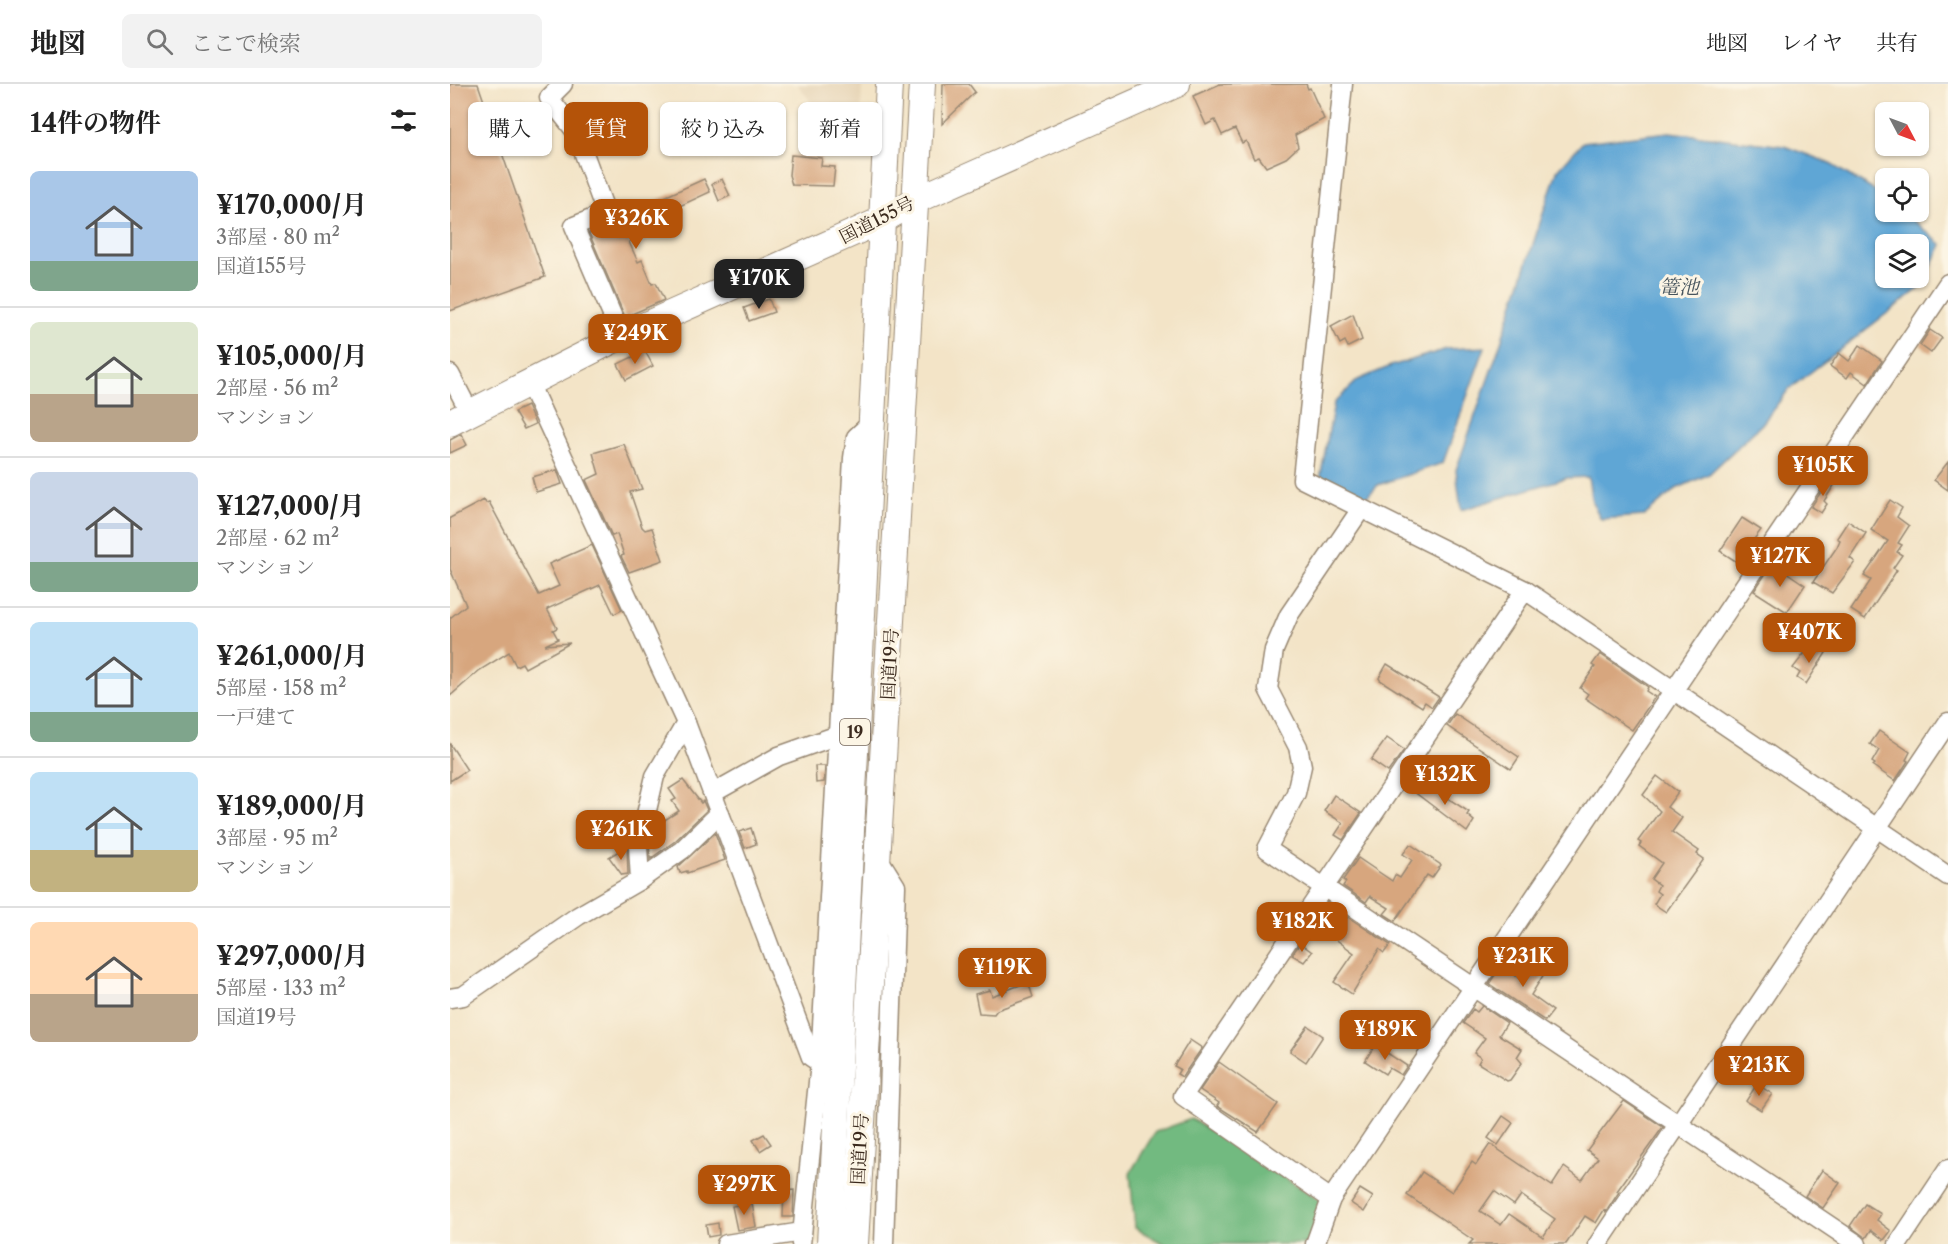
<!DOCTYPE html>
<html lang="ja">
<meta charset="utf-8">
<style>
:root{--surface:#fff;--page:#f2f2f2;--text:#222;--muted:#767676;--line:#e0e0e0;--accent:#b45309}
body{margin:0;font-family:"Libre Caslon Text","Noto Serif JP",serif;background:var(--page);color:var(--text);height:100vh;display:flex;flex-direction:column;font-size:22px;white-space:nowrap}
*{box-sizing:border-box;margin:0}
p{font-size:20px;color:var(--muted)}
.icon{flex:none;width:33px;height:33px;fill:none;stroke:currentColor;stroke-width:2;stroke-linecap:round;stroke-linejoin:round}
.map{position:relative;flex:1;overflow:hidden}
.drawer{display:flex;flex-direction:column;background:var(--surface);width:450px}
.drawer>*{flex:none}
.hud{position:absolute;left:18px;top:18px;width:570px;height:54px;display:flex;gap:12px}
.needle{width:39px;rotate:131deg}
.buttons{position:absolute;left:1425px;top:18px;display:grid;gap:12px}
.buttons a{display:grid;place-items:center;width:54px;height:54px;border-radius:9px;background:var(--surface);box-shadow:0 2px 4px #0004;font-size:30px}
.price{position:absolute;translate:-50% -51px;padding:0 14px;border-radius:12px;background:var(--accent);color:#fff;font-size:20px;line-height:39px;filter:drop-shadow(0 2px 3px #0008)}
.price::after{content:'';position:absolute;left:50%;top:36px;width:18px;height:14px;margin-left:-9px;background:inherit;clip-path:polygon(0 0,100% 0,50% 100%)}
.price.on{background:#222;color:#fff}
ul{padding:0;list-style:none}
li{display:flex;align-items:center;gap:18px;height:150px;padding:0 30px}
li+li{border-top:2px solid var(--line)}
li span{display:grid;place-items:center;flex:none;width:168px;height:120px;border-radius:9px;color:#555}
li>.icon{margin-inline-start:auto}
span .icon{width:72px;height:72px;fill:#fffc;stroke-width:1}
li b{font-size:26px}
h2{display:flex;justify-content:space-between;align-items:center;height:72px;padding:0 30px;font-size:26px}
.chip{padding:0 21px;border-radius:9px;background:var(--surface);box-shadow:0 2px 4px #0004;font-size:21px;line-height:54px}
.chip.on{background:var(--accent);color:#fff}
header{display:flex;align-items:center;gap:36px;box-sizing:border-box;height:84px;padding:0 30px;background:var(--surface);border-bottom:2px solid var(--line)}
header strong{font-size:28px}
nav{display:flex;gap:33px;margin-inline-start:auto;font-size:21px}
.search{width:420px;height:54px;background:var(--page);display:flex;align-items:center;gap:15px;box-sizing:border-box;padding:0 21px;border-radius:9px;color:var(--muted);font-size:22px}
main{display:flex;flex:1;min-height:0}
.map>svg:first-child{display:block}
</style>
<header>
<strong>地図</strong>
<div class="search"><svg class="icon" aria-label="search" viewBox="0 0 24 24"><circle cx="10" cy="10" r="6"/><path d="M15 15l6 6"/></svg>ここで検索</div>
<nav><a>地図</a><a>レイヤ</a><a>共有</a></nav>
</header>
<main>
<section class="drawer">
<h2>14件の物件<svg class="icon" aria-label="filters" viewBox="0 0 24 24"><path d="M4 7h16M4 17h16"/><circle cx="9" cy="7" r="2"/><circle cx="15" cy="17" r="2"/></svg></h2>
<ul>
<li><span style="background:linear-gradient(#a9c7e8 75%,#7fa58c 0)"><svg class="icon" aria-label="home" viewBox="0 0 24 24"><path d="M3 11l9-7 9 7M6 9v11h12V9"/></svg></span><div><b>¥170,000/月</b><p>3部屋 · 80 m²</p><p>国道155号</p></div></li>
<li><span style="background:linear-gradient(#dfe7d0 60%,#b9a48a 0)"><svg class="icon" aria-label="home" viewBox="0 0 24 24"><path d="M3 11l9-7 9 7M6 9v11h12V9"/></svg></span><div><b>¥105,000/月</b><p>2部屋 · 56 m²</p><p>マンション</p></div></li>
<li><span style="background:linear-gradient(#c9d6e8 75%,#7fa58c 0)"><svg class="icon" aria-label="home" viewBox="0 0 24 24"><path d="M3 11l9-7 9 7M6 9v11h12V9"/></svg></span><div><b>¥127,000/月</b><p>2部屋 · 62 m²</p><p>マンション</p></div></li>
<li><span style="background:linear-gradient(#bfe0f5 75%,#7fa58c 0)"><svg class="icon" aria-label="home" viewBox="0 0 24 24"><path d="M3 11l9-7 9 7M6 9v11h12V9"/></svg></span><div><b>¥261,000/月</b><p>5部屋 · 158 m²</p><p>一戸建て</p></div></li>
<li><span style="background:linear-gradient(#bfe0f5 65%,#c2b280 0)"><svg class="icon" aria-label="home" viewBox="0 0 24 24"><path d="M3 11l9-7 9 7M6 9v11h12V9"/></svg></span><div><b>¥189,000/月</b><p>3部屋 · 95 m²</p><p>マンション</p></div></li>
<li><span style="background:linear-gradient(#ffd9b3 60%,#b9a48a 0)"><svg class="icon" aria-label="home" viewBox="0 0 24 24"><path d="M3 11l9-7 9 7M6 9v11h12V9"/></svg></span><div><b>¥297,000/月</b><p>5部屋 · 133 m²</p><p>国道19号</p></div></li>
</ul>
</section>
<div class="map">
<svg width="1498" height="1160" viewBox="0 0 1498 1160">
<rect width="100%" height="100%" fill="#fcf5e5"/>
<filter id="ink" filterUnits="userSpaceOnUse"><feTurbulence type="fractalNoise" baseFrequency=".0167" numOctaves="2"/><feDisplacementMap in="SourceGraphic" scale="12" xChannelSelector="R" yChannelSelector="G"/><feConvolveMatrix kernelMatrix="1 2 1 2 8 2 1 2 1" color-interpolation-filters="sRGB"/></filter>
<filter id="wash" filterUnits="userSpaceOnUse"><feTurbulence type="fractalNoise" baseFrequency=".008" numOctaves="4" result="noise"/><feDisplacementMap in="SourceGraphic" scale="24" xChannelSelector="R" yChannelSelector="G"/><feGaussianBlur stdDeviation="1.35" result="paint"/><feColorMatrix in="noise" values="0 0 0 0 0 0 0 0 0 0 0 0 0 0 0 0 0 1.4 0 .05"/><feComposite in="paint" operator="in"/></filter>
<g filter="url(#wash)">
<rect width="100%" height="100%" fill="#f3e4c7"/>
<path fill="#e7d5b7" d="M347,0h65l-1,24 -39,8z"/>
<path fill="#72ba80" stroke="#56724f" stroke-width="1.5" d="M741,1035l136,85 -16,40h-147l-29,-16 -5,-55 25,-41z"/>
<g fill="#5ea6d5" stroke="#4c687a" stroke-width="1.5" fill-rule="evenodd">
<path d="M1219,48l115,14 43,16 58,35 1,15h17l39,33 -21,42 -132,102 -27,35 -53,50 -33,15 -32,27 -43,3 -9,-17 -4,-25 -22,1 -105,32 -5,-40 44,-125 57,-174 26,-29zM1436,160h32v34h-32z"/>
<path d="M1035,263l-42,116 -65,22 -17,18 -41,-24 14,-76 24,-23 33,-14 56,-17z"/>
</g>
<g id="blocks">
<g fill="#d7a67e" fill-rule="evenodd">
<path d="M0,0h28l67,193 -95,34z"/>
<path d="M493,0h26l6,8 -33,32z"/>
<path d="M770,0h86l2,5 2,-1 14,31 -29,16 3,12 -12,11 -20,9 -7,-10 -5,2 -8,-18 -4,2 -7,-14 -13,6 -7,-15 -9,5 -13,-29z"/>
<path d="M341,71l31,3 -1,8 14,1 -2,19 -41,-1 -3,-10z"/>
<path d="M254,95l6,13 -82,38 4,10 -3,2 9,20 4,-2 10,24 4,-1 8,17 -39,17 -36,-84 33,-15 -2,-5 16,-7 2,3z"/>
<path d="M272,95l8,17 -11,5 -7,-17z"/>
<path d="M319,215l5,13 -25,9 -5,-13z"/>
<path d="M903,230l9,26 -14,7 -3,-6 -5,3 -9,-18z"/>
<path d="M1480,246l12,8 -11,15 -11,-8z"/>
<path d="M1410,261l22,16 -15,23 -16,-12 -4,6 -17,-12 9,-13 10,8z"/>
<path d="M195,267l8,15 -27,14 -8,-16z"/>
<path d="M77,322l8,18 -11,5 -10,-17z"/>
<path d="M11,350l6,11 -17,8v-13z"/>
<path d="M174,360l18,45 -12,3 12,35 3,3 7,-2 11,32 -34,12 -8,-16 3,-1 -7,-21 -5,2 -26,-56 13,-6 -6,-21z"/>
<path d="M1498,378v28l-14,-10z"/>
<path d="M107,386l5,14 -26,8 -4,-15z"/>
<path d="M1379,396l6,4 -11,17 3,3 -6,9 -10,-6z"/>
<path d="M34,416l2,3 3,-1 50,93 20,-9 -10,-22 43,-19 30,65 -8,4 -14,-29 -53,24 10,19 -4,2 5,9 -13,6 25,-2 -45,25 -3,-5 -6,3 -7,-14 -29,18 -30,26v-78l16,-13 -16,-36v-51z"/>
<path d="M1440,416l12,8 -5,9 12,9 -11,17 4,2 -5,7 5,3 -9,13 4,2 -32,49 -14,-9 20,-30 -7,-4 24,-35 -17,-11z"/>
<path d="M1292,434l19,12 -24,32 -17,-11z"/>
<path d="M1398,437l18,12 -16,25 5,4 -23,31 -19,-11 24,-35 3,-7 -3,-2z"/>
<path d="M1323,479l32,22 -18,27 -33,-21z"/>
<path d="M1367,563l9,6 -20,31 -9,-6 3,-5 -7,-5 15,-19 6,4z"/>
<path d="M1150,570l48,33 -2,4 9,6 -23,33 -47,-32 3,-4 -8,-6 15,-21 -3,-2z"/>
<path d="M937,580l52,33 -7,10 -7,-5 -3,5 -42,-27 -1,-2z"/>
<path d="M1005,630l64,43 -8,12 -64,-43z"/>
<path d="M1429,647l31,21 -4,8 2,1 -13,20 -22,-15 2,-2 -3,-2 7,-12 -9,-6z"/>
<path d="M937,654l17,12 -16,22 -17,-12z"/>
<path d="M0,660l17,26 -17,11z"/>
<path d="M365,682h10l-1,16 -8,1z"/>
<path d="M1207,692l21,16 -11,15 15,11 -10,14 27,19 -2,3 7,5 -38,53 -12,-8 6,-10 -4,-3 3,-6 -8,-6 11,-16 -23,-17 2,-3 -3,-2 22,-30 -17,-16z"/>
<path d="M233,696l18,23 2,-2 4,9 -32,31 -25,18 -1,-24 6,-9 24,-15 -7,-10 4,-2 -7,-10z"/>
<path d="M970,696l49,32 -2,3 7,6 -7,11 -54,-41z"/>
<path d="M884,711l27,18 -18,27 -8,-5 8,-12 -19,-12z"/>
<path d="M301,744l5,16 -11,4 -6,-16z"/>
<path d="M265,749l10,27 -38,13v-2l-7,2 -2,-6z"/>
<path d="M960,760l31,21 -9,13 -5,-3 -32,46 -11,-7 5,-6 -19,-12 -4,6 -23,-16 3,-4 -3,-2 15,-22 34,23 3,-6 5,3 12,-18 -9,-6z"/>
<path d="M177,762l1,28 -6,1 -13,-18z"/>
<path d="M898,833l42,28 -6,8 -5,-4 -27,45 -18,-12 20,-29 -28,-21 12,-14 6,4z"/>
<path d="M850,859l12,9 -8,10 -12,-7z"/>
<path d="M1083,875l14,10 -16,26 22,16 -8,10 -56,-37 12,-18 19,13z"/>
<path d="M578,898l5,15 -36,13 -3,4 -15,-1 -4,-19 15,-4 2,6z"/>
<path d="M1032,922l25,17 -8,12 23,14 -5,8 5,6 -12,17 -3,1 -29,-18 3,-5 -7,-5 11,-15 -22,-15 10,-14 4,3z"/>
<path d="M858,942l15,10 -17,26 -16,-11z"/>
<path d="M740,956l12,8 -20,29 -5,-3 3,-5 -6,-3z"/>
<path d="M925,961l32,21 -6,9 -12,-7 -4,6 -20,-13z"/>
<path d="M769,978l59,42 -20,28 -41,-26 2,-3 -19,-13z"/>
<path d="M1283,979l5,3 -7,10 -5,-3z"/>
<path d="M1307,1000l15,10 -11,16 -15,-9z"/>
<path d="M1174,1017l39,26 -46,64 2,1 -13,20 -2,-2 -8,13 -11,-7 -19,28h-97l4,-4 -66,-45 15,-23 30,20 20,-30 4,3 14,-21 62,42 12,-19 18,13 16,-22 -11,-8zM1044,1107l20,14 7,-10 34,24 -12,18 -34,-23 -8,11 -21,-14z"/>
<path d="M1053,1032l10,7 -15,22 -10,-7z"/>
<path d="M314,1050l7,10 -11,7 -7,-11z"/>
<path d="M1372,1086l18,13 -17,25 -18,-12z"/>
<path d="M910,1105l13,8 -9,15 -13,-9z"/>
<path d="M344,1106l-1,27h-10l1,-26z"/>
<path d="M302,1119l4,24 -19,3 -5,-24z"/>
<path d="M1415,1120l16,10 -4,6 14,11 -7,9 -13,-10 -5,8 -16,-12z"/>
<path d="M268,1139l1,12 -11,2 -2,-12z"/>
</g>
</g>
</g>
<g filter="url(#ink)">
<use href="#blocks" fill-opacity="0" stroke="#978772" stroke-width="1.5"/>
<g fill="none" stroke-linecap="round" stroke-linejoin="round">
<g stroke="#978772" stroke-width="21">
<g id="minor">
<path d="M113,0l-14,14 27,34 30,81 -32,13 47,110"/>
<path d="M893,0l-41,395 223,111 423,286"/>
<path d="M0,290l20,39"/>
<path d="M79,299l157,340 125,334 9,6"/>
<path d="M911,425l-72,106 -15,35 -6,39 30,58 4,19 -6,27 -29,56 590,395"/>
<path d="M263,709l66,-37 59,-21"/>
<path d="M429,775l17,27 -12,358"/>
<path d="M190,796l-3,-50 7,-7 11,-47 31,-53"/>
<path d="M0,914l13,-2 115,-80 62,-36 42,-30 38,-37"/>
<path d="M881,1115l-148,-103 342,-506"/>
<path d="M276,1160l76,-12"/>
<path d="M351,1160l19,-181 33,-605 3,-21 14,-13"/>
<path d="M865,1160l16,-45 617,-916"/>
<path d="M1148,1160l350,-522"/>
<path d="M1448,1160l50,-75"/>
</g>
</g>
<g stroke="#978772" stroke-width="28">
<g id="highway">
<path d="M0,339l171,-87 261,-116 34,-20 261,-116"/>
<path d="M380,1160l59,-1160"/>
<path d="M405,1160l67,-1160"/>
</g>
</g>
<use href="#minor" stroke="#fff" stroke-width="18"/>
<use href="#highway" stroke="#fff" stroke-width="26"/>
</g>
</g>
<g text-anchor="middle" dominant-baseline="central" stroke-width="6" stroke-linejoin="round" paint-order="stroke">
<rect fill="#fcf5e5" stroke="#75675a" stroke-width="1.5" x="390" y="635" width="30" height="26" rx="4.5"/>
<g font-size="16" font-weight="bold" fill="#3b2a1e">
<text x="405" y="648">19</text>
</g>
<g font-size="18" fill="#3b2a1e" stroke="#fcf5e5">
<text transform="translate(427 136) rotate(-27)">国道155号</text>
<text transform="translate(440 580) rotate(-87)">国道19号</text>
<text transform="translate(410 1065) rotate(-87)">国道19号</text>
</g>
<g font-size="20" font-style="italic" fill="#47555e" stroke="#fcf5e5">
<text x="1229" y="203">篭池</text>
</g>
</g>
</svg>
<div class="buttons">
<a><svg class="needle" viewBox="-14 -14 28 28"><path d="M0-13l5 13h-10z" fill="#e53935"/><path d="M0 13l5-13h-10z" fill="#767676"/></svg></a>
<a><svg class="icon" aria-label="locate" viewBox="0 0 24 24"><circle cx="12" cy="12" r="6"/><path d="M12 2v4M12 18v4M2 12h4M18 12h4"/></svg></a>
<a><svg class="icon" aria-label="layers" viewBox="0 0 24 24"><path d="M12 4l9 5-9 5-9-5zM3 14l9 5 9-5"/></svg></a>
</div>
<b class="price" style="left:186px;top:166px">¥326K</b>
<b class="price on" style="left:309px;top:226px">¥170K</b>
<b class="price" style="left:185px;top:281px">¥249K</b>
<b class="price" style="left:1373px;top:413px">¥105K</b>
<b class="price" style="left:1330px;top:504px">¥127K</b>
<b class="price" style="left:1359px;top:580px">¥407K</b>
<b class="price" style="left:995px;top:722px">¥132K</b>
<b class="price" style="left:171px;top:777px">¥261K</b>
<b class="price" style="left:852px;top:869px">¥182K</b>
<b class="price" style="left:1073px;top:904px">¥231K</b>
<b class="price" style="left:552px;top:915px">¥119K</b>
<b class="price" style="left:935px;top:977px">¥189K</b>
<b class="price" style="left:1309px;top:1013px">¥213K</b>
<b class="price" style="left:294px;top:1132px">¥297K</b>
<div class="hud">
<a class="chip">購入</a>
<a class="chip on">賃貸</a>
<a class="chip">絞り込み</a>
<a class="chip">新着</a>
</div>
</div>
</main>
